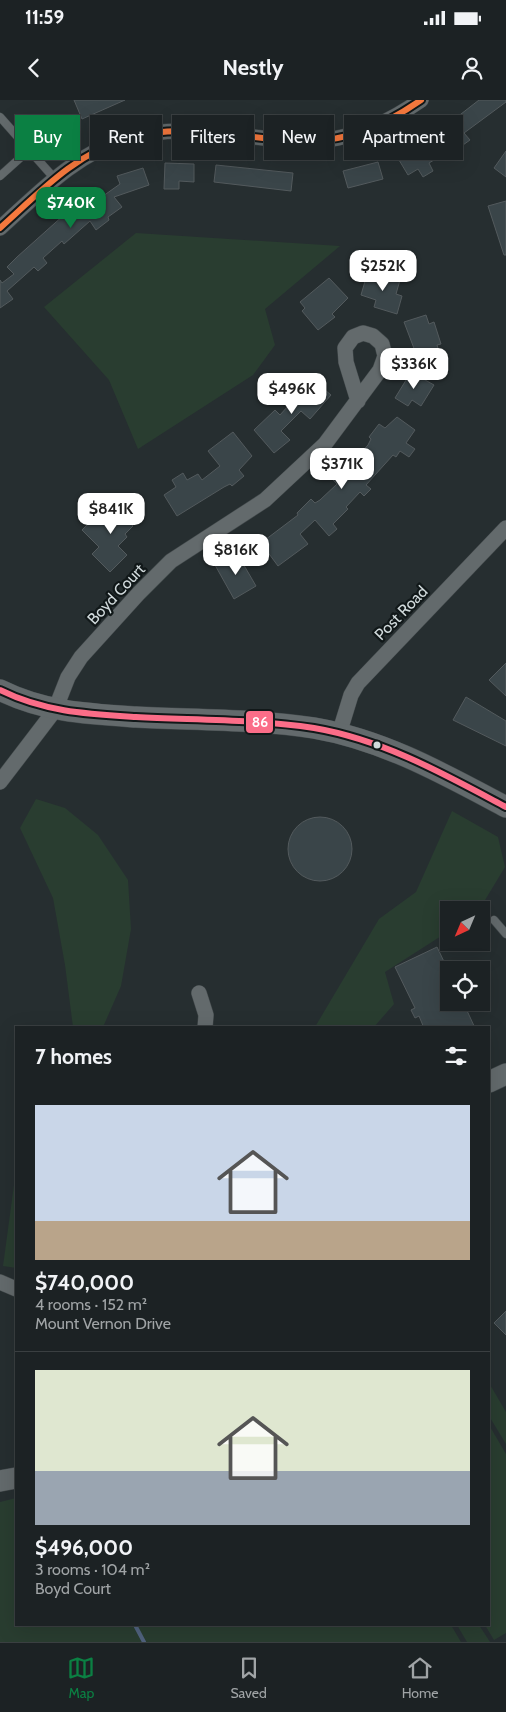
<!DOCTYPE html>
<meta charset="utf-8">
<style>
:root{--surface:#1c2224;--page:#292f31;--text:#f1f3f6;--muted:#a0a4a6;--line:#3a3f41;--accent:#0b8043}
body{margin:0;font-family:Cabin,sans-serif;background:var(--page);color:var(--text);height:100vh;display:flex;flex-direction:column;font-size:19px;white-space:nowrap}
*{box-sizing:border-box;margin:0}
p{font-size:16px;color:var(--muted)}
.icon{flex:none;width:28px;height:28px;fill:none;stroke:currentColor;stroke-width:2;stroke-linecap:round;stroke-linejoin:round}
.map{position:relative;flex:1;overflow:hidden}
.details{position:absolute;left:15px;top:926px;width:475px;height:600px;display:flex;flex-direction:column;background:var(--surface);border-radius:0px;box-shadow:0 5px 20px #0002,0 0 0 1px var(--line)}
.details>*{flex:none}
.guide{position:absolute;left:15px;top:15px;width:476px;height:45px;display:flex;gap:10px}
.needle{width:32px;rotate:224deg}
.fabs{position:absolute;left:440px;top:801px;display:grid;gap:10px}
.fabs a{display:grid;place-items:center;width:50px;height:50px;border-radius:0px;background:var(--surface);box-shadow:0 5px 20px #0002,0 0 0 1px var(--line);font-size:25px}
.price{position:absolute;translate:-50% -42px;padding:0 11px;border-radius:10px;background:#fff;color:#222;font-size:16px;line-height:32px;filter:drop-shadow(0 1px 2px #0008)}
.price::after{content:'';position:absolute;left:50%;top:30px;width:15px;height:11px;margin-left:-8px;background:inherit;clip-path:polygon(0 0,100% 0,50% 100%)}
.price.current{background:var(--accent);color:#fff}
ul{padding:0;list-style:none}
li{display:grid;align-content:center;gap:10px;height:265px;padding:0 20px}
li+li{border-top:1px solid var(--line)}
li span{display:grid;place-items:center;height:155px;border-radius:0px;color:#555}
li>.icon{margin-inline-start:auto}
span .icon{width:90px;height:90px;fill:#fffc;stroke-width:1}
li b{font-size:21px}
h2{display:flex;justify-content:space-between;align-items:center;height:60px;padding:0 20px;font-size:21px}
.chip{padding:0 18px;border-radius:0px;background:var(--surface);box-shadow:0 5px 20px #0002,0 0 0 1px var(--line);font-size:18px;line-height:45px}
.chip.current{background:var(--accent);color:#fff}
.status{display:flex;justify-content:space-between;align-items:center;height:35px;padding:0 25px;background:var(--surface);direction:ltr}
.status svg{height:14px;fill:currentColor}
header{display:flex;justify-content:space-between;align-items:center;height:65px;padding:0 20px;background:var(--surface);font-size:22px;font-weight:800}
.dock{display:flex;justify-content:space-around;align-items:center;height:70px;border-top:1px solid var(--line);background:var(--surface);font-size:14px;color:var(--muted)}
.dock a{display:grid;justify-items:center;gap:2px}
.dock .current{color:var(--accent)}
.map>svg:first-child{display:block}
</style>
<div class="status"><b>11:59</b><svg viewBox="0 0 49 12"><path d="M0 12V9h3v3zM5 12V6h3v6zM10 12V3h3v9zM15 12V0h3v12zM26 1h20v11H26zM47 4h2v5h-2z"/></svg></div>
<header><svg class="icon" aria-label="back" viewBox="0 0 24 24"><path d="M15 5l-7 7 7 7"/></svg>Nestly<svg class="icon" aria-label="person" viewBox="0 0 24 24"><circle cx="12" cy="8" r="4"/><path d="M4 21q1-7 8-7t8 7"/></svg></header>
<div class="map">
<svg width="506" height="1542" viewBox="0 0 506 1542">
<rect width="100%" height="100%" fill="#262e30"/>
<g fill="#293d30">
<path d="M136,133l204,13 -75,63 10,36 -22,30 -115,74 -29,-69 -65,-73z"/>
<path d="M36,699l29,9 33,27 30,45 3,49 -10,57 -18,41h-30l-8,-62 -12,-67 -33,-70z"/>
<path d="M452,711l46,26 7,30 -26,43h-30v21l-64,41 9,32 -20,23h-59l64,-108 37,-27z"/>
<path d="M16,1070v98l-13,-2z"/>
<path d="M489,1283l17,29v32l-17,-28z"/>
<path d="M489,1325l17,29v179l-12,7 -9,-15h4z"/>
<path d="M16,1398v127h435l10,17h-461v-140z"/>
<path d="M457,1525h22l11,17h-23z"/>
</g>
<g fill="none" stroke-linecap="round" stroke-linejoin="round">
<path stroke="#50627e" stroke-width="4" d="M135,1525l9,17"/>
</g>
<g fill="#3a4549" stroke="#535a5d">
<path d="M74,0h51l-43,19z"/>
<path d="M479,0h27v2l-42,31 6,7 -14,10 -2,-2 -25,15 4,8 -10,6 -5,-8 -10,6 -9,-15 20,-11 -3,-5 27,-16z"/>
<path d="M506,51v26l-12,-9z"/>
<path d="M378,62l5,17 -35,9 -5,-17z"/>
<path d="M165,63l29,1v18l-15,-1v8h-15z"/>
<path d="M216,65l77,8 -2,18 -77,-9z"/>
<path d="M143,68l6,17 -35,12 8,10 -14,10 1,3 -13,10 -6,-9 -26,23 -2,-3 -19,17 4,5 -9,8 -4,-4 -27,24 6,8 -13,9v-28l2,3 12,-9 -7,-7 10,-10 57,-51 17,-13 5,8 24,-17 -3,-8z"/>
<path d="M506,101v54h-2l-16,-49z"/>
<path d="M368,171l32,9 -4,14 6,2 -5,18 -23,-7 2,-7 -15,-5z"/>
<path d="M329,178l19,20 -16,16 3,3 -17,13 -16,-19 3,-3 -5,-6z"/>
<path d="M426,215l3,9 5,-2 7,22 -4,1 2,7 -21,7 -14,-37z"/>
<path d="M411,272l23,13 -13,21 -9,-6 -4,6 -13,-8z"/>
<path d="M312,279l19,16 -21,24 -9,-8 -20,20 9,9 -16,13 -20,-23 21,-20 5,5z"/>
<path d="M397,317l18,13 -9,13 9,6 -6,8 -9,-6 -4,6 -3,-2 -27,30 5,4 -7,7 -4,-4 -14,15 2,2 -15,15 4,5 -8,7 -14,-16 -15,14 8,10 -30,22 -17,-23 37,-28 -1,-2 14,-14 4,4 5,-3 17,-16 -5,-5 15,-17 3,3 18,-20 3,-6 -2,-2 10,-13 6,4z"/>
<path d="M233,332l19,24 -13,14 5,6 -12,10 -2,-2 -6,3 -47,29 -13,-21 12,-8 -4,-7 11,-7 4,7 11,-6 4,6 18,-14 -12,-15z"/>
<path d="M122,399l13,17 -6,6 4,4 -8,8 2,3 -9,9 9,9 -17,17 -18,-18 7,-7 -17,-17 10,-10 4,4z"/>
<path d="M238,455l18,31 -22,13 -19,-34z"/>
<path d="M506,563v33l-17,-16z"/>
<path d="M466,597l40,24v25l-53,-26z"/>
<circle cx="320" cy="749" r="32"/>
<path d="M437,847l12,25v30h14l12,26h-51l-5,-12 -4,2 -4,-8 4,-2 -20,-41z"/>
<path d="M506,1211v24l-12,-12z"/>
</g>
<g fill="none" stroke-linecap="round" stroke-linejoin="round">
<g stroke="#42494b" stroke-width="9">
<g id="service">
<path d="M0,17l55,62"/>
<path d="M0,76l29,-26"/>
<path d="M494,820l12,14"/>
</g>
</g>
<g stroke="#42494b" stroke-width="16">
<g id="minor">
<path d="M0,128c38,-34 75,-74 125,-89 62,-19 122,2 184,2 41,0 79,-18 112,-41"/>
<path d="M339,634l12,-39 7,-12 148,-155"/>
<path d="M0,682l55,-72 13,-33 13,-20 58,-64 32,-32 94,-61 60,-56 55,-74 5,-14 -3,-12 -9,-8 -10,-3 -10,4 -8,11 1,14 12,39"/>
<path d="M199,893l7,22 -1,13"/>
<path d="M0,1182l16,7"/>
</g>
</g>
<g stroke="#42494b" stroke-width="22">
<g id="secondary">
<path d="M0,590c44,22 88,24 136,27 59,3 120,2 178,11 70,12 130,46 192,79"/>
<path d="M489,982l17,-8"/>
<path d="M0,1381l16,-3"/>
</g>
</g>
<use href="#service" stroke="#636a6c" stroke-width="8"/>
<use href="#minor" stroke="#636a6c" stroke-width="15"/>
<use href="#secondary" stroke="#636a6c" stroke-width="21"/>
<g stroke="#111819" stroke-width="10">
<path id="bus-1" d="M0,590c44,22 88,24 136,27 59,3 120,2 178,11 70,12 130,46 192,79"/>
</g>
<g stroke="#111819" stroke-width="10">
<path id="bus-2" d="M0,128c38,-34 75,-74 125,-89 62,-19 122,2 184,2 41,0 79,-18 112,-41"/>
</g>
<use href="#bus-1" stroke="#fb6d88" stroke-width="6"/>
<use href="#bus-2" stroke="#f6793e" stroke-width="6"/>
</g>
<circle fill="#d1dadc" stroke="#111819" stroke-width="2" cx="377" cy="645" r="4.5"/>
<g text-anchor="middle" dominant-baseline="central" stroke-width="4.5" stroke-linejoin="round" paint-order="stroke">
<g font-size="16" fill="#d1dadc" stroke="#111819">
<text transform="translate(116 494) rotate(-47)">Boyd Court</text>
<text transform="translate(401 513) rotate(-46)">Post Road</text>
</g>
</g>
<rect stroke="#111819" stroke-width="2" x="245" y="610" width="29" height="24" rx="5" fill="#fb6d88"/>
<g font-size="14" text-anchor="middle" font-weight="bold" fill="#fff">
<text x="260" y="627">86</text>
</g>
</svg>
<div class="fabs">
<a><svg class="needle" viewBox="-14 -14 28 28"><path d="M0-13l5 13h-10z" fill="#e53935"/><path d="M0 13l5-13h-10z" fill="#a0a4a6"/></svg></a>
<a><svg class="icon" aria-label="locate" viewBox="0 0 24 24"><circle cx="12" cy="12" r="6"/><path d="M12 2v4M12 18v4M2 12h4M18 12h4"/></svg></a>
</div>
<b class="price current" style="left:71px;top:129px">$740K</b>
<b class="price" style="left:383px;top:192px">$252K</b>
<b class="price" style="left:414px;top:290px">$336K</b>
<b class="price" style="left:292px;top:315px">$496K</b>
<b class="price" style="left:342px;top:390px">$371K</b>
<b class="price" style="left:111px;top:435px">$841K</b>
<b class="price" style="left:236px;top:476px">$816K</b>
<div class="guide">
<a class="chip current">Buy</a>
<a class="chip">Rent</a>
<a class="chip">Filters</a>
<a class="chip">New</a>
<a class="chip">Apartment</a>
</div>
<section class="details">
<h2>7 homes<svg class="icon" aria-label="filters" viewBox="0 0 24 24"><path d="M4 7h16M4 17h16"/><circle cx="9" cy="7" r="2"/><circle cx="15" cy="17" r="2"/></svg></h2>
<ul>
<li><span style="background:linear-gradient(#c9d6e8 75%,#b9a48a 0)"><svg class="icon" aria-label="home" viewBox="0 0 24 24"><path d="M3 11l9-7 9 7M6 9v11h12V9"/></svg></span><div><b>$740,000</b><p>4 rooms · 152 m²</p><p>Mount Vernon Drive</p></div></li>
<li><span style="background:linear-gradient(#dfe7d0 65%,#9aa5b1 0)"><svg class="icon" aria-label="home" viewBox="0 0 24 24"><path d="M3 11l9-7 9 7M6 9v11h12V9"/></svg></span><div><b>$496,000</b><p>3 rooms · 104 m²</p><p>Boyd Court</p></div></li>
</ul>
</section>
</div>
<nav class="dock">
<a class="current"><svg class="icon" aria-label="map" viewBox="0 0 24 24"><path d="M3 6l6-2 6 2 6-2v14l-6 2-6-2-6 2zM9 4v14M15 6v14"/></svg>Map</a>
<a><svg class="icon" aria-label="saved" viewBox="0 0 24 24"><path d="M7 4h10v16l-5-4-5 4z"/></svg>Saved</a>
<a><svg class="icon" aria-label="home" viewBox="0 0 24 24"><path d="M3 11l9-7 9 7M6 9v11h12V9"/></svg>Home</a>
</nav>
